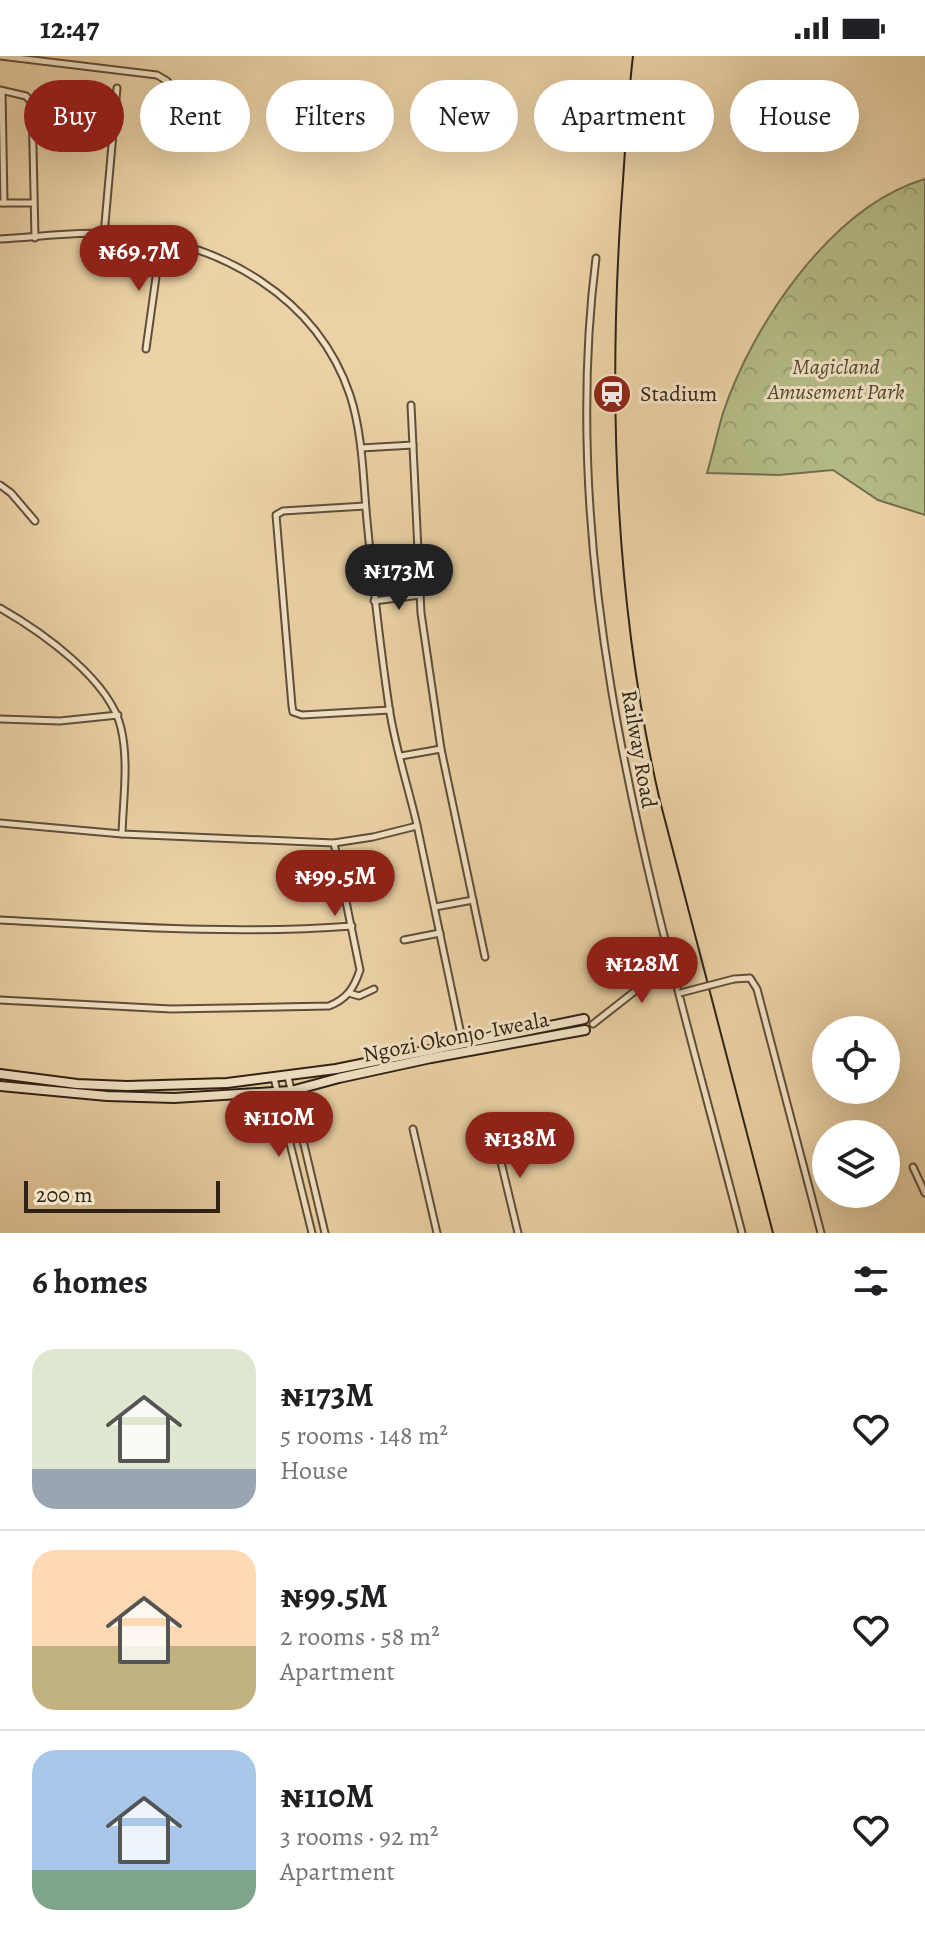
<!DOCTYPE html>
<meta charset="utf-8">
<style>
:root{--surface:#fff;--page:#f6f6f6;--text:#202124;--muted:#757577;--line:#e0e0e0;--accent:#8f2418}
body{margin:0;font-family:Alegreya,serif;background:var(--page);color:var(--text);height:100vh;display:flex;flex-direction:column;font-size:30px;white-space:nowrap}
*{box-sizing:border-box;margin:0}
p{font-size:26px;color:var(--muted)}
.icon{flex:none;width:44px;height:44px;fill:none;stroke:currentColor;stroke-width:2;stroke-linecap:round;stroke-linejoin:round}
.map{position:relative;height:1177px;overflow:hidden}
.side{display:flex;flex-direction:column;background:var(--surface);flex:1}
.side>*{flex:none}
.top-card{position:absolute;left:24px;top:24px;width:878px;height:72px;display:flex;gap:16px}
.controls{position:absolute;left:812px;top:960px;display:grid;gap:16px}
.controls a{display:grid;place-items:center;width:88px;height:88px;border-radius:50%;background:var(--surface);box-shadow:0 8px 32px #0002;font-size:40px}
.scale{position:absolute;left:24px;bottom:20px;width:196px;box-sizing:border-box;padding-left:8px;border:4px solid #312215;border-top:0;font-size:22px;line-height:28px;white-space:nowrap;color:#312215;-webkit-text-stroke:6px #f2e2c5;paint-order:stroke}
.price{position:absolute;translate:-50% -68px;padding:0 18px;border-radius:28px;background:var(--accent);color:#fff;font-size:26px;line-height:52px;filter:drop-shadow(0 2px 4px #0008)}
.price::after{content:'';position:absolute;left:50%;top:48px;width:24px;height:18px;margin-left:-12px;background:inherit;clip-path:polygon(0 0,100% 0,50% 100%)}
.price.on{background:#222;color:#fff}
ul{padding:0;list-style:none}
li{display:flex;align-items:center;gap:24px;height:200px;padding:0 32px}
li+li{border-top:2px solid var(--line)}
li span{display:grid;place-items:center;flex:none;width:224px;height:160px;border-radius:24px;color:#555}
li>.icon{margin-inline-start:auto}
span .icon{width:96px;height:96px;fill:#fffc;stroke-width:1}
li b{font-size:34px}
h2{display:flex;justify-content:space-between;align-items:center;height:96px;padding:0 32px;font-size:34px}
.pill{padding:0 28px;border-radius:36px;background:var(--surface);box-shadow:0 8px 32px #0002;font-size:28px;line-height:72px}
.pill.on{background:var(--accent);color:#fff}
.status{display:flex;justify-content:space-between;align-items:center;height:56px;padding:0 40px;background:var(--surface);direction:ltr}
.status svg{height:22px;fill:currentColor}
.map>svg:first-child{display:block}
</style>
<div class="status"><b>12:47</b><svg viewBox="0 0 49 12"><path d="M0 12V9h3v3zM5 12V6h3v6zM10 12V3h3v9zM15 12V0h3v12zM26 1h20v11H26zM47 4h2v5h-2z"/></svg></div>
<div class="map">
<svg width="925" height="1177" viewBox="0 0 925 1177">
<defs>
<pattern id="park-crowns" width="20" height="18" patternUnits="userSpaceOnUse" patternTransform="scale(2)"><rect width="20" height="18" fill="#b5bd88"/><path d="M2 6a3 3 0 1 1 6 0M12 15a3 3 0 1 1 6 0" fill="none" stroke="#9ca274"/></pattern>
</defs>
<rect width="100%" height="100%" fill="#ebd2a6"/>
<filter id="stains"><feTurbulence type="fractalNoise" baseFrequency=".0025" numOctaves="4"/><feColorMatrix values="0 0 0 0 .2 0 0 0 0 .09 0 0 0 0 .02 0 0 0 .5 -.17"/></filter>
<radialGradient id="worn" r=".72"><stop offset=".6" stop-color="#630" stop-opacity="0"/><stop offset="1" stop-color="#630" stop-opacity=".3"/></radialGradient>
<path fill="url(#park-crowns)" stroke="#73704e" stroke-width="2" d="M925,123v336l-47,-15 -45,-30 -54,5 -72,-2c6,-20 10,-40 16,-60 30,-89 108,-206 202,-234z"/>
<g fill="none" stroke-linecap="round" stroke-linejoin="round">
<g stroke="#604e39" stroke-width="9">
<g id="street">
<path d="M0,0l157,19 10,6 10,12"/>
<path d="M0,34l26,6 6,7 3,135"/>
<path d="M2,35l2,112"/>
<path d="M0,147h33"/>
<path d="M104,179l13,-147"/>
<path d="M0,183c39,-2 82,-8 121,-5 99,8 196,63 229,161 13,40 13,84 17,126 6,62 13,124 22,186 6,40 19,79 28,118 16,73 30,146 46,219"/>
<path d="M596,202c-42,331 64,658 146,975"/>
<path d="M146,293l15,-108"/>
<path d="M411,349l10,208 20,136 44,208"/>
<path d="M361,392l52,-3"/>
<path d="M0,429l11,8 24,28"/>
<path d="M365,450l-82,5 -7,4 16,191 1,6 9,3 88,-5"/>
<path d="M374,545l46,-6"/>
<path d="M0,552c42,24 110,72 121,120 8,34 2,72 1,106"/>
<path d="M0,663l60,2 58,-6"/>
<path d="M401,700l40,-7"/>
<path d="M0,767l122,11 212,9 39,-6 44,-11"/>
<path d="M435,851l38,-7"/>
<path d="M0,864c118,6 234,15 352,6"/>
<path d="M404,884l36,-7"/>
<path d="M734,923l16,-1 7,11 64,244"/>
<path d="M349,937l10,3 15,-7"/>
<path d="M0,944l171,9 158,-3c18,-7 25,-18 31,-36l-26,-127"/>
<path d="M593,968l79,-62"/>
<path d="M288,1021l37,156"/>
<path d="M274,1022l38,155"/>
<path d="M413,1073l24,104"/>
<path d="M494,1077l24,100"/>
<path d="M913,1111l12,26"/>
</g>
</g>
<g stroke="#312215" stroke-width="12">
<g id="secondary">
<path d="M0,1018l77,10 50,2 100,-3 109,-14 248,-50"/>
<path d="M0,1030l107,10 67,2 117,-7 48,-13 92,-20 154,-28"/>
</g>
</g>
<use href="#street" stroke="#f2e2c5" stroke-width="5"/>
<use href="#secondary" stroke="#f2e2c5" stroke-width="8"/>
<path stroke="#312215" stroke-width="2" d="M633,0c-6,50 -8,101 -12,152 -13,198 -6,400 39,593l113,432"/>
<g stroke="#604e39" stroke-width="9" stroke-linecap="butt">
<path id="street-bridge" d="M680,937l54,-14"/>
</g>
<use href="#street-bridge" stroke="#f2e2c5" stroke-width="5"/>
</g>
<defs>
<g id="station-disc" transform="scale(2)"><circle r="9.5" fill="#8f2418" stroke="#f2e2c5"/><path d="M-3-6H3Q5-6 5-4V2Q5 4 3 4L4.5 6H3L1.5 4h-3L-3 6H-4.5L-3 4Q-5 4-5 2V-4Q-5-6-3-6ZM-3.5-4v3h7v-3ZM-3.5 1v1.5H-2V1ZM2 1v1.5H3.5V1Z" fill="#fff"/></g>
</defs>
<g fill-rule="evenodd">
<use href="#station-disc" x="612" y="338"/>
</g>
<g text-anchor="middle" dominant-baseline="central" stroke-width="6" stroke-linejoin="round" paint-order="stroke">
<g font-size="22" font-style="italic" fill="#524932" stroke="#f2e2c5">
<text x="836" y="311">Magicland<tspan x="836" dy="25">Amusement Park</tspan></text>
</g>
<g font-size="22" fill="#312215" stroke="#f2e2c5" text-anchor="start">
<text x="640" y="338">Stadium</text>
</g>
<g font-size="22" fill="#312215" stroke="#f2e2c5">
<text transform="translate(639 693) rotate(80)">Railway Road</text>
<text transform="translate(456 981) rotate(-11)">Ngozi Okonjo-Iweala</text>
</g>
</g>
<rect width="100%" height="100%" filter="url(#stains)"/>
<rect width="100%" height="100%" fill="url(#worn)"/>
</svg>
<div class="controls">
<a><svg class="icon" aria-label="locate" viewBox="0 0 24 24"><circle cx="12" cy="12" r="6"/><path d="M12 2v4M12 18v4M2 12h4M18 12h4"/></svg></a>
<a><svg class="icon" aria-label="layers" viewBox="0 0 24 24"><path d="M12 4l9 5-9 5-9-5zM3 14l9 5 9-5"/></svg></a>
</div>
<div class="scale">200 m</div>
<b class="price" style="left:139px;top:237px">₦69.7M</b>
<b class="price on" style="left:399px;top:556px">₦173M</b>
<b class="price" style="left:335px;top:862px">₦99.5M</b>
<b class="price" style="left:642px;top:949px">₦128M</b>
<b class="price" style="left:279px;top:1103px">₦110M</b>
<b class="price" style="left:520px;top:1124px">₦138M</b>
<div class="top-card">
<a class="pill on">Buy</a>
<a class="pill">Rent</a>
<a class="pill">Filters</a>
<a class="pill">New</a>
<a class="pill">Apartment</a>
<a class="pill">House</a>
</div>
</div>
<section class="side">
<h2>6 homes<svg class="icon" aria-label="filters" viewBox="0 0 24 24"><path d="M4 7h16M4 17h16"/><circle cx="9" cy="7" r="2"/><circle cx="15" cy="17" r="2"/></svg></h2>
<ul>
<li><span style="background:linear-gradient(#dfe7d0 75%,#9aa5b1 0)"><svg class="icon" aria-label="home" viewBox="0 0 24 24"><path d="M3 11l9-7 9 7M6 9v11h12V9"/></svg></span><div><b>₦173M</b><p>5 rooms · 148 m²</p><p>House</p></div><svg class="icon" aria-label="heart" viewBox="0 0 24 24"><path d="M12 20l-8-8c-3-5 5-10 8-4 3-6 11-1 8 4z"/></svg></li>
<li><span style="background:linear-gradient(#ffd9b3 60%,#c2b280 0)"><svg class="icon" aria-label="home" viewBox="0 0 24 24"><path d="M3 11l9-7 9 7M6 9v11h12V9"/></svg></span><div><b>₦99.5M</b><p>2 rooms · 58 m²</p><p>Apartment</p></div><svg class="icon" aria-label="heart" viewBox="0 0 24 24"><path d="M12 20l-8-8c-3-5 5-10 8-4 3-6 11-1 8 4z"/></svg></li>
<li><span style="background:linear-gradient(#a9c7e8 75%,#7fa58c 0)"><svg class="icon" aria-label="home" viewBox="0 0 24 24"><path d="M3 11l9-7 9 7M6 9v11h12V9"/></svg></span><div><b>₦110M</b><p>3 rooms · 92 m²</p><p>Apartment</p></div><svg class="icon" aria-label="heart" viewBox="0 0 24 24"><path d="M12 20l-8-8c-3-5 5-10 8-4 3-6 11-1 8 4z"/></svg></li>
</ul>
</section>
